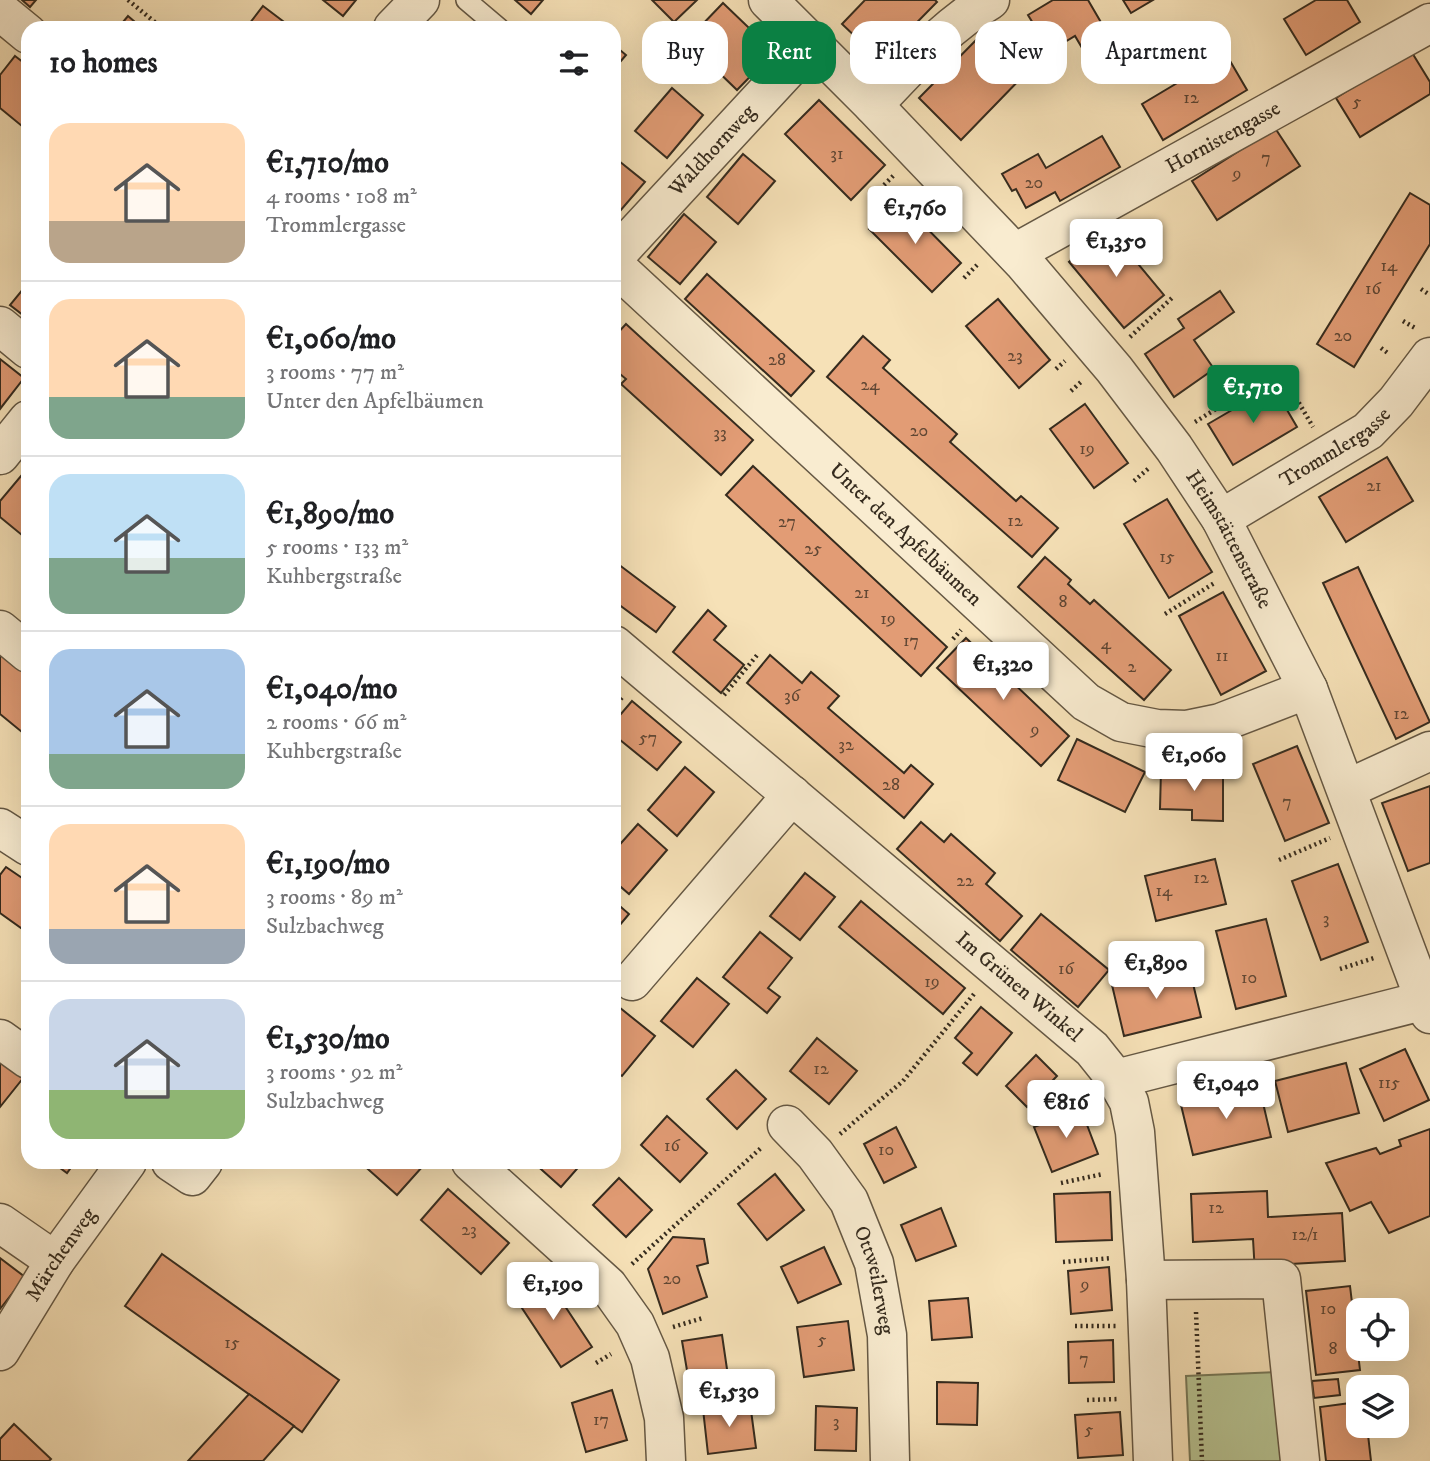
<!DOCTYPE html>
<meta charset="utf-8">
<style>
:root{--surface:#fff;--page:#f2f2f2;--text:#202124;--muted:#757577;--line:#e0e0e0;--accent:#0b8043}
body{margin:0;font-family:"IM FELL DW Pica",serif;background:var(--page);color:var(--text);height:100vh;display:flex;flex-direction:column;font-size:26px;white-space:nowrap}
*{box-sizing:border-box;margin:0}
p{font-size:23px;color:var(--muted)}
.icon{flex:none;width:38px;height:38px;fill:none;stroke:currentColor;stroke-width:2;stroke-linecap:round;stroke-linejoin:round}
.map{position:relative;flex:1;overflow:hidden}
.sheet{position:absolute;left:21px;top:21px;width:600px;height:1148px;display:flex;flex-direction:column;background:var(--surface);border-radius:21px;box-shadow:0 7px 28px #0002}
.sheet>*{flex:none}
.hud{position:absolute;left:642px;top:21px;width:665px;height:63px;display:flex;gap:14px}
.buttons{position:absolute;left:1346px;top:1298px;display:grid;gap:14px}
.buttons a{display:grid;place-items:center;width:63px;height:63px;border-radius:14px;background:var(--surface);box-shadow:0 7px 28px #0002;font-size:35px}
.price{position:absolute;translate:-50% -60px;padding:0 16px;border-radius:7px;background:#fff;color:#222;font-size:23px;line-height:46px;filter:drop-shadow(0 2px 4px #0008)}
.price::after{content:'';position:absolute;left:50%;top:42px;width:21px;height:16px;margin-left:-10px;background:inherit;clip-path:polygon(0 0,100% 0,50% 100%)}
.price.selected{background:var(--accent);color:#fff}
ul{padding:0;list-style:none}
li{display:flex;align-items:center;gap:21px;height:175px;padding:0 28px}
li+li{border-top:2px solid var(--line)}
li span{display:grid;place-items:center;flex:none;width:196px;height:140px;border-radius:21px;color:#555}
li>.icon{margin-inline-start:auto}
span .icon{width:84px;height:84px;fill:#fffc;stroke-width:1}
li b{font-size:30px}
h2{display:flex;justify-content:space-between;align-items:center;height:84px;padding:0 28px;font-size:30px}
.tag{padding:0 24px;border-radius:21px;background:var(--surface);box-shadow:0 7px 28px #0002;font-size:24px;line-height:63px}
.tag.selected{background:var(--accent);color:#fff}
.map>svg:first-child{display:block}
</style>
<div class="map">
<svg width="1430" height="1461" viewBox="0 0 1430 1461">
<rect width="100%" height="100%" fill="#f6e1b7"/>
<filter id="stains"><feTurbulence type="fractalNoise" baseFrequency=".00286" numOctaves="4"/><feColorMatrix values="0 0 0 0 .2 0 0 0 0 .09 0 0 0 0 .02 0 0 0 .5 -.17"/></filter>
<radialGradient id="worn" r=".72"><stop offset=".6" stop-color="#630" stop-opacity="0"/><stop offset="1" stop-color="#630" stop-opacity=".3"/></radialGradient>
<path fill="#b7c493" stroke="#767858" stroke-width="2" d="M1279,1372l5,89h-94l-4,-85z"/>
<g fill="#e29c75" stroke="#352b1e" stroke-width="2">
<path d="M22,0h14l-6,7z"/>
<path d="M323,0h33l-13,16z"/>
<path d="M515,0h28l-12,14z"/>
<path d="M652,0h45l-23,22z"/>
<path d="M865,0h70l2,2 -57,58 -38,-36z"/>
<path d="M1053,0h35l25,43 -25,15 -13,-22 -25,15 -22,-36z"/>
<path d="M1123,0h30l-22,13z"/>
<path d="M1316,0h31l13,22 -54,33 -22,-36z"/>
<path d="M723,3l51,49 -37,38 -30,-29 -12,13 -21,-20z"/>
<path d="M263,6l29,22h-46z"/>
<path d="M128,16l14,12h-24z"/>
<path d="M984,32l42,41 -65,67 -42,-42z"/>
<path d="M614,45l12,10 -12,14z"/>
<path d="M1411,51l19,31v12l-70,43 -24,-39z"/>
<path d="M1226,54l21,36 -84,50 -21,-36z"/>
<path d="M15,56l13,10v65l-28,-23v-33z"/>
<path d="M672,88l31,27 -36,43 -32,-27z"/>
<path d="M819,100l66,65 -34,35 -66,-66z"/>
<path d="M1275,128l25,38 -83,54 -25,-39z"/>
<path d="M1102,136l18,31 -60,34 -5,-9 -29,16 -10,-19 -4,2 -10,-17 36,-20 8,14z"/>
<path d="M743,154l32,27 -37,43 -31,-27z"/>
<path d="M614,157l31,25 -31,36z"/>
<path d="M1410,193l20,12v39l-76,123 -37,-23z"/>
<path d="M898,199l63,64 -29,29 -63,-63z"/>
<path d="M684,214l32,28 -36,42 -32,-27z"/>
<path d="M1109,229l55,66 -40,33 -55,-66z"/>
<path d="M707,274l107,97 -23,25 -106,-97z"/>
<path d="M28,283v36l-18,-14z"/>
<path d="M1220,291l14,21 -40,28 20,29 -40,28 -29,-43 39,-26 -6,-9z"/>
<path d="M998,299l52,61 -31,28 -53,-62z"/>
<path d="M626,324l127,116 -32,35 -100,-91 5,-5 -12,-10 2,-11 -2,-21z"/>
<path d="M863,336l27,24 -7,8 74,66 -7,8 66,59 5,-5 37,32 -26,29 -205,-180z"/>
<path d="M0,359l24,19 -24,31z"/>
<path d="M1273,386l24,41 -64,38 -25,-41z"/>
<path d="M1085,404l43,59 -34,25 -44,-59z"/>
<path d="M1387,457l26,44 -67,41 -27,-45z"/>
<path d="M753,466l194,181 -26,29 -195,-181z"/>
<path d="M26,470l2,1v69l-28,-23v-16z"/>
<path d="M1167,499l45,73 -43,26 -45,-74z"/>
<path d="M1045,557l26,23 -3,4 22,20 4,-4 77,70 -27,30 -126,-113z"/>
<path d="M614,561l61,46 -19,25 -42,-31z"/>
<path d="M1358,567l72,155 -34,17 -73,-156z"/>
<path d="M1223,592l43,79 -45,24 -42,-79z"/>
<path d="M708,610l18,16 -12,14 30,25 -23,28 -48,-41z"/>
<path d="M966,638l103,98 -28,30 -104,-98z"/>
<path d="M0,651l28,23v63l-28,-23z"/>
<path d="M770,655l32,28 9,-11 28,24 -11,12 76,65 7,-8 22,19 -29,34 -157,-135z"/>
<path d="M632,701l49,41 -24,28 -43,-35v-13z"/>
<path d="M1077,739l68,33 -20,40 -67,-32z"/>
<path d="M1297,746l32,77 -44,18 -32,-77z"/>
<path d="M685,767l29,25 -37,44 -29,-26z"/>
<path d="M1161,770l62,1v50l-31,-1v-10l-32,-1z"/>
<path d="M1430,786v77l-22,8 -26,-68z"/>
<path d="M921,822l23,20 7,-8 44,39 -9,11 36,32 -22,25 -103,-92z"/>
<path d="M638,824l29,26 -38,44 -15,-13v-30z"/>
<path d="M1215,859l11,45 -70,17 -11,-45z"/>
<path d="M1338,864l30,78 -47,18 -29,-79z"/>
<path d="M6,867l22,15v51l-28,-20v-38z"/>
<path d="M805,873l30,24 -35,43 -30,-24z"/>
<path d="M614,901l15,13 -15,18z"/>
<path d="M861,901l104,87 -22,26 -104,-87z"/>
<path d="M1041,914l68,56 -31,37 -67,-57z"/>
<path d="M1266,919l20,77 -50,13 -20,-78z"/>
<path d="M760,932l32,26 -24,30 12,9 -13,16 -44,-36z"/>
<path d="M1189,967l12,50 -77,19 -12,-51z"/>
<path d="M697,978l32,26 -36,43 -32,-26z"/>
<path d="M614,1003l41,33 -33,40 -8,-6z"/>
<path d="M981,1007l31,26 -35,42 -14,-12 9,-10 -17,-15z"/>
<path d="M817,1038l40,33 -28,33 -39,-33z"/>
<path d="M1405,1049l24,51 -45,21 -24,-52z"/>
<path d="M1036,1055l21,21 -30,31 -21,-21z"/>
<path d="M0,1058l24,19 -24,30z"/>
<path d="M1346,1063l13,50 -71,19 -13,-51z"/>
<path d="M736,1070l30,29 -29,30 -30,-30z"/>
<path d="M1259,1086l12,51 -78,18 -12,-50z"/>
<path d="M1081,1109l17,45 -46,18 -18,-45z"/>
<path d="M667,1116l40,37 -27,29 -39,-37z"/>
<path d="M896,1127l20,40 -32,16 -20,-39z"/>
<path d="M1430,1129v87l-41,17 -18,-31 -21,9 -24,-48 50,-15 4,6 21,-8 -2,-6z"/>
<path d="M52,1162h23l-8,11z"/>
<path d="M360,1162h59l4,4 -26,29z"/>
<path d="M533,1162h50l-22,25z"/>
<path d="M775,1174l29,36 -37,30 -29,-36z"/>
<path d="M619,1178l33,32 -26,27 -33,-32z"/>
<path d="M448,1189l61,54 -28,31 -60,-54z"/>
<path d="M1267,1191l1,26 74,-4 3,48 -55,3 -35,9 -2,-34 -60,3 -2,-48z"/>
<path d="M1110,1192l2,48 -56,2 -2,-48z"/>
<path d="M941,1208l15,38 -40,15 -15,-36z"/>
<path d="M673,1237l31,2 4,24 -11,3 10,31 -44,17 -15,-45z"/>
<path d="M824,1247l17,37 -43,19 -17,-36z"/>
<path d="M162,1254l177,126 -37,52 -177,-126z"/>
<path d="M0,1258l25,19 -25,32z"/>
<path d="M1109,1267l3,43 -41,4 -3,-43z"/>
<path d="M545,1276l47,71 -31,20 -47,-71z"/>
<path d="M1350,1286l10,84 -44,5 -10,-84z"/>
<path d="M968,1298l4,39 -40,3 -3,-39z"/>
<path d="M848,1321l6,49 -50,7 -7,-50z"/>
<path d="M722,1335l6,41 -39,6 -7,-41z"/>
<path d="M1113,1340l1,42 -45,1 -1,-41z"/>
<path d="M1338,1379l2,16 -26,3 -2,-17z"/>
<path d="M937,1382l41,1 -1,42 -40,-1z"/>
<path d="M612,1390l15,50 -41,12 -14,-49z"/>
<path d="M249,1394l45,32 -31,35h-75z"/>
<path d="M1358,1402v24h9l4,35h-45l-6,-54z"/>
<path d="M750,1403l6,45 -48,6 -5,-45z"/>
<path d="M816,1406l41,2 -1,43 -41,-1z"/>
<path d="M1120,1412l3,43 -45,3 -3,-43z"/>
<path d="M14,1424l37,35 -2,2h-49v-22z"/>
</g>
<g fill="none" stroke-linecap="round" stroke-linejoin="round">
<g stroke="#655844" stroke-width="22">
<path id="lane" d="M466,0l33,28"/>
</g>
<g stroke="#655844" stroke-width="41">
<g id="street">
<path id="s1" d="M768,0l105,105 150,157 91,107 60,79 47,71 87,170 122,325"/>
<path d="M0,11l28,23"/>
<path d="M393,28l27,-28"/>
<path d="M873,105c37,-38 71,-78 117,-105"/>
<path id="s2" d="M1015,253l415,-230"/>
<path id="s3" d="M614,257l198,-214"/>
<path id="s4" d="M614,265l472,437 35,20 36,7 29,1 34,-7 88,-34"/>
<path d="M0,326l28,23"/>
<path d="M0,455l28,-35"/>
<path id="s5" d="M1221,519l147,-88 28,-29 34,-45"/>
<path d="M0,630l28,23"/>
<path id="s6" d="M614,645l478,404 24,30 13,23 6,30 11,148 7,181"/>
<path d="M1347,789l83,-38"/>
<path d="M0,828l28,18"/>
<path d="M632,981l160,-186"/>
<path d="M0,1039l28,20"/>
<path d="M1116,1079l314,-80"/>
<path id="s7" d="M787,1125l28,29 34,47 25,62 13,72 3,126"/>
<path d="M171,1162l21,14 11,-14"/>
<path d="M471,1162l137,124 27,38 15,34 14,60 2,43"/>
<path d="M0,1223l55,38"/>
<path d="M1146,1280l135,-1 19,182"/>
<path id="s8" d="M0,1351l55,-90 72,-99"/>
</g>
</g>
<g stroke="#352b1e" stroke-width="4.5" stroke-dasharray="2 3.5" stroke-linecap="butt">
<path d="M128,0l34,28"/>
<path d="M1002,34l25,26"/>
<path d="M884,185l11,-11"/>
<path d="M964,278l13,-13"/>
<path d="M1421,289l9,6"/>
<path d="M1403,321l12,7"/>
<path d="M1130,337l43,-40"/>
<path d="M1381,348l8,6"/>
<path d="M1056,369l9,-8"/>
<path d="M1071,391l11,-10"/>
<path d="M1296,398l17,29"/>
<path d="M1195,422l29,-18"/>
<path d="M1134,481l15,-13"/>
<path d="M1165,614l51,-32"/>
<path d="M953,639l8,-9"/>
<path d="M724,695l34,-41"/>
<path d="M614,708l9,-12"/>
<path d="M1236,755l4,17"/>
<path d="M1152,771l1,-10"/>
<path d="M1279,860l51,-22"/>
<path d="M1340,969l34,-11"/>
<path d="M840,1134l63,-53 71,-87"/>
<path d="M1061,1183l42,-9"/>
<path d="M1063,1262l49,-4"/>
<path d="M632,1264l129,-116"/>
<path d="M1196,1312l6,149"/>
<path d="M1075,1326h41"/>
<path d="M673,1327l30,-9"/>
<path d="M596,1363l15,-9"/>
<path d="M1087,1400l32,-1"/>
</g>
<use href="#lane" stroke="#f9ecd0" stroke-width="19"/>
<use href="#street" stroke="#f9ecd0" stroke-width="38"/>
</g>
<g text-anchor="middle" dominant-baseline="central" stroke-width="5" stroke-linejoin="round" paint-order="stroke">
<g font-size="18" fill="#604734">
<text x="1191" y="98">12</text>
<text x="1357" y="102">5</text>
<text x="837" y="154">31</text>
<text x="1266" y="158">7</text>
<text x="1237" y="174">9</text>
<text x="1034" y="183">20</text>
<text x="1389" y="266">14</text>
<text x="1373" y="289">16</text>
<text x="1343" y="336">20</text>
<text x="1015" y="356">23</text>
<text x="777" y="360">28</text>
<text x="870" y="385">24</text>
<text x="919" y="431">20</text>
<text x="720" y="433">33</text>
<text x="1087" y="449">19</text>
<text x="1374" y="486">21</text>
<text x="1015" y="521">12</text>
<text x="787" y="522">27</text>
<text x="813" y="549">25</text>
<text x="1167" y="557">15</text>
<text x="862" y="593">21</text>
<text x="1063" y="602">8</text>
<text x="888" y="619">19</text>
<text x="911" y="641">17</text>
<text x="1106" y="644">4</text>
<text x="1222" y="656">11</text>
<text x="1132" y="667">2</text>
<text x="792" y="696">36</text>
<text x="1401" y="714">12</text>
<text x="1035" y="730">9</text>
<text x="648" y="738">57</text>
<text x="846" y="745">32</text>
<text x="891" y="785">28</text>
<text x="1287" y="802">7</text>
<text x="1201" y="878">12</text>
<text x="965" y="881">22</text>
<text x="1164" y="891">14</text>
<text x="1326" y="919">3</text>
<text x="1066" y="969">16</text>
<text x="1249" y="978">10</text>
<text x="932" y="982">19</text>
<text x="821" y="1069">12</text>
<text x="1389" y="1083">115</text>
<text x="672" y="1146">16</text>
<text x="886" y="1150">10</text>
<text x="1216" y="1208">12</text>
<text x="469" y="1230">23</text>
<text x="1305" y="1235">12/1</text>
<text x="672" y="1279">20</text>
<text x="1085" y="1285">9</text>
<text x="1328" y="1309">10</text>
<text x="822" y="1340">5</text>
<text x="232" y="1343">15</text>
<text x="1333" y="1349">8</text>
<text x="1084" y="1359">7</text>
<text x="601" y="1420">17</text>
<text x="836" y="1422">3</text>
<text x="1089" y="1430">5</text>
</g>
<g font-size="21" fill="#352b1e" stroke="#f9ecd0">
<text stroke="none"><textPath href="#s2" startOffset="238">Hornistengasse</textPath></text>
<text stroke="none"><textPath href="#s3" startOffset="145">Waldhornweg</textPath></text>
<text stroke="none"><textPath href="#s5" startOffset="135">Trommlergasse</textPath></text>
<text stroke="none"><textPath href="#s4" startOffset="397">Unter den Apfelbäumen</textPath></text>
<text stroke="none"><textPath href="#s1" startOffset="712">Heimstättenstraße</textPath></text>
<text stroke="none"><textPath href="#s6" startOffset="530">Im Grünen Winkel</textPath></text>
<text stroke="none"><textPath href="#s8" startOffset="114">Märchenweg</textPath></text>
<text stroke="none"><textPath href="#s7" startOffset="182">Ottweilerweg</textPath></text>
</g>
</g>
<rect width="100%" height="100%" filter="url(#stains)"/>
<rect width="100%" height="100%" fill="url(#worn)"/>
</svg>
<div class="buttons">
<a><svg class="icon" aria-label="locate" viewBox="0 0 24 24"><circle cx="12" cy="12" r="6"/><path d="M12 2v4M12 18v4M2 12h4M18 12h4"/></svg></a>
<a><svg class="icon" aria-label="layers" viewBox="0 0 24 24"><path d="M12 4l9 5-9 5-9-5zM3 14l9 5 9-5"/></svg></a>
</div>
<b class="price" style="left:915px;top:246px">€1,760</b>
<b class="price" style="left:1116px;top:279px">€1,350</b>
<b class="price selected" style="left:1253px;top:425px">€1,710</b>
<b class="price" style="left:1003px;top:702px">€1,320</b>
<b class="price" style="left:1194px;top:793px">€1,060</b>
<b class="price" style="left:1156px;top:1001px">€1,890</b>
<b class="price" style="left:1226px;top:1121px">€1,040</b>
<b class="price" style="left:1066px;top:1140px">€816</b>
<b class="price" style="left:553px;top:1322px">€1,190</b>
<b class="price" style="left:729px;top:1429px">€1,530</b>
<div class="hud">
<a class="tag">Buy</a>
<a class="tag selected">Rent</a>
<a class="tag">Filters</a>
<a class="tag">New</a>
<a class="tag">Apartment</a>
</div>
<section class="sheet">
<h2>10 homes<svg class="icon" aria-label="filters" viewBox="0 0 24 24"><path d="M4 7h16M4 17h16"/><circle cx="9" cy="7" r="2"/><circle cx="15" cy="17" r="2"/></svg></h2>
<ul>
<li><span style="background:linear-gradient(#ffd9b3 70%,#b9a48a 0)"><svg class="icon" aria-label="home" viewBox="0 0 24 24"><path d="M3 11l9-7 9 7M6 9v11h12V9"/></svg></span><div><b>€1,710/mo</b><p>4 rooms · 108 m²</p><p>Trommlergasse</p></div></li>
<li><span style="background:linear-gradient(#ffd9b3 70%,#7fa58c 0)"><svg class="icon" aria-label="home" viewBox="0 0 24 24"><path d="M3 11l9-7 9 7M6 9v11h12V9"/></svg></span><div><b>€1,060/mo</b><p>3 rooms · 77 m²</p><p>Unter den Apfelbäumen</p></div></li>
<li><span style="background:linear-gradient(#bfe0f5 60%,#7fa58c 0)"><svg class="icon" aria-label="home" viewBox="0 0 24 24"><path d="M3 11l9-7 9 7M6 9v11h12V9"/></svg></span><div><b>€1,890/mo</b><p>5 rooms · 133 m²</p><p>Kuhbergstraße</p></div></li>
<li><span style="background:linear-gradient(#a9c7e8 75%,#7fa58c 0)"><svg class="icon" aria-label="home" viewBox="0 0 24 24"><path d="M3 11l9-7 9 7M6 9v11h12V9"/></svg></span><div><b>€1,040/mo</b><p>2 rooms · 66 m²</p><p>Kuhbergstraße</p></div></li>
<li><span style="background:linear-gradient(#ffd9b3 75%,#9aa5b1 0)"><svg class="icon" aria-label="home" viewBox="0 0 24 24"><path d="M3 11l9-7 9 7M6 9v11h12V9"/></svg></span><div><b>€1,190/mo</b><p>3 rooms · 89 m²</p><p>Sulzbachweg</p></div></li>
<li><span style="background:linear-gradient(#c9d6e8 65%,#8fb573 0)"><svg class="icon" aria-label="home" viewBox="0 0 24 24"><path d="M3 11l9-7 9 7M6 9v11h12V9"/></svg></span><div><b>€1,530/mo</b><p>3 rooms · 92 m²</p><p>Sulzbachweg</p></div></li>
</ul>
</section>
</div>
